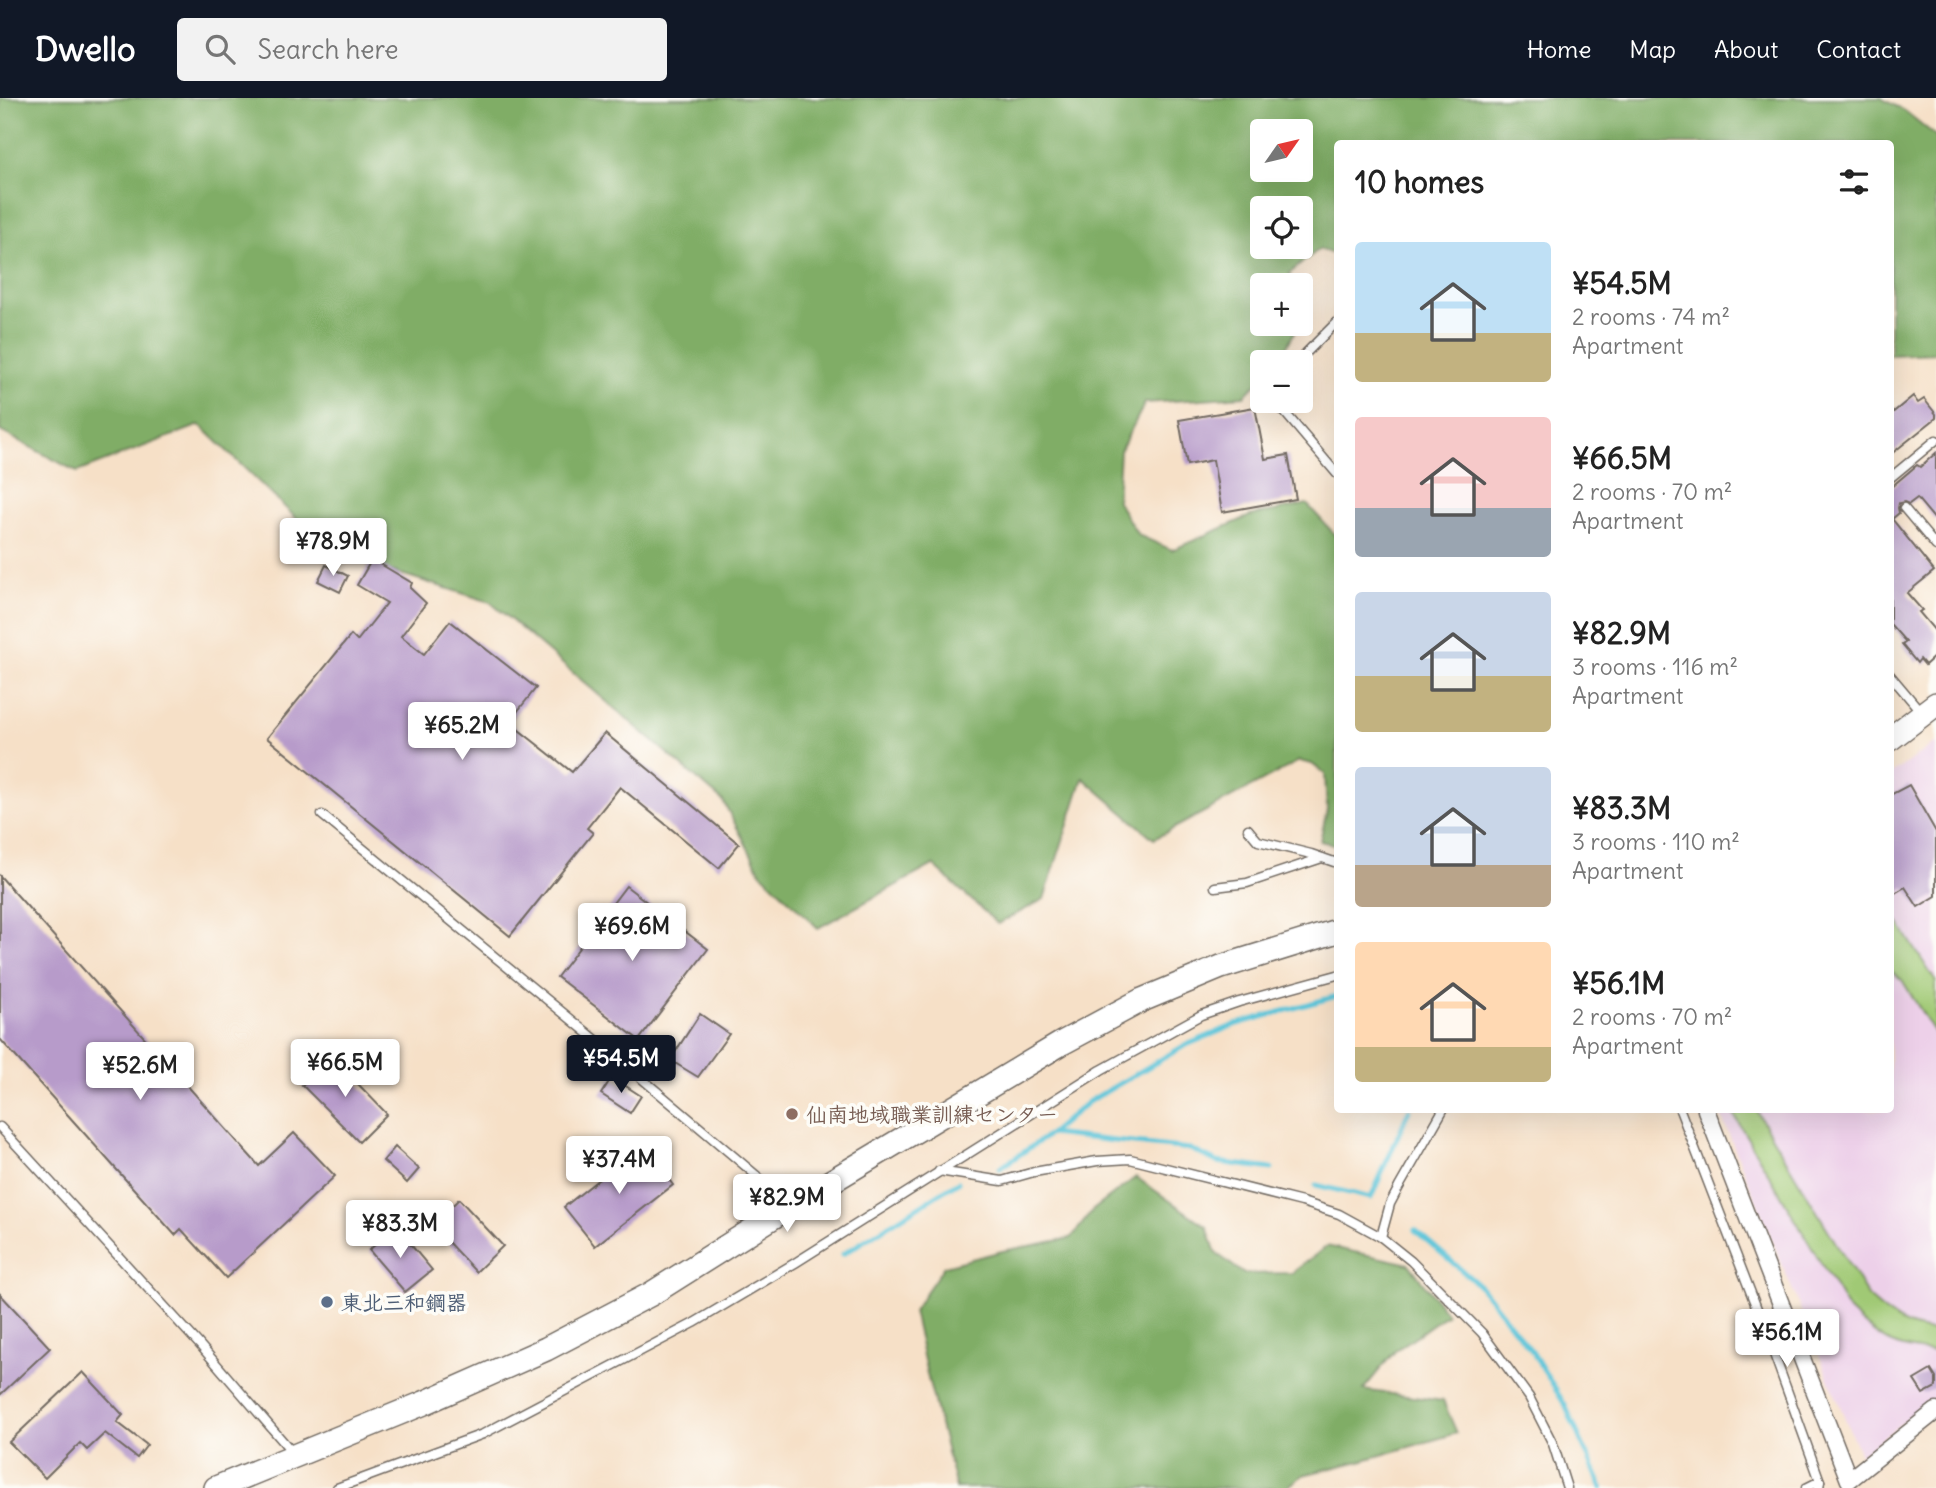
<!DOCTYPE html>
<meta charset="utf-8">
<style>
:root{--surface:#fff;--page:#f2f2f2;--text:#222;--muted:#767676;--accent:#111827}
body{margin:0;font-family:Delius,"Klee One",sans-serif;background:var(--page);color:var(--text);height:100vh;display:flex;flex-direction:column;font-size:26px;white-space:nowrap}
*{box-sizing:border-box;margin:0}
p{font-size:23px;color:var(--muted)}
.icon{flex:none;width:38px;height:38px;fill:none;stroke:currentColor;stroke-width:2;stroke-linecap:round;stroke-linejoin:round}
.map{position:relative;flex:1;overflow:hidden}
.sheet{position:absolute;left:1334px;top:42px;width:560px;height:973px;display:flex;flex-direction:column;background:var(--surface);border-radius:7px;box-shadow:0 7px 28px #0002}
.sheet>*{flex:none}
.needle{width:46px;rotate:56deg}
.buttons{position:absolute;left:1250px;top:21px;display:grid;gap:14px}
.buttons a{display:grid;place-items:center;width:63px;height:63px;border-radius:7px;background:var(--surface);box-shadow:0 7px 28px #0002;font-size:35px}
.price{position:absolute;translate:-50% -60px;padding:0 16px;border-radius:7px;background:#fff;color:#222;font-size:23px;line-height:46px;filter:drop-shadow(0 2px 4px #0008)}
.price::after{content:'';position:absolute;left:50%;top:42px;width:21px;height:16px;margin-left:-10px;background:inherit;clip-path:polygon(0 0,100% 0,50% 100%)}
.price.selected{background:var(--accent);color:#fff}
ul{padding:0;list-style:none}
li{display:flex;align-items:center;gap:21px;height:175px;padding:0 21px}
li span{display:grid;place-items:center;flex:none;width:196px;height:140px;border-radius:7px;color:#555}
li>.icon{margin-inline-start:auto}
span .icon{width:84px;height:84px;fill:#fffc;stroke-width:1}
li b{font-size:30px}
h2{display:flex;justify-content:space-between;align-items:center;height:84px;padding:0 21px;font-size:30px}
header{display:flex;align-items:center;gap:42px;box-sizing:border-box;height:98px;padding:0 35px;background:var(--accent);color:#fff}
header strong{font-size:33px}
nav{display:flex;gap:38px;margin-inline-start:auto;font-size:24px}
.search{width:490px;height:63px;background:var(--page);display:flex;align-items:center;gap:18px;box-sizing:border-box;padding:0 24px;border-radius:7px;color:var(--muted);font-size:26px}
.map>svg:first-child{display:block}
</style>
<header>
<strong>Dwello</strong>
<div class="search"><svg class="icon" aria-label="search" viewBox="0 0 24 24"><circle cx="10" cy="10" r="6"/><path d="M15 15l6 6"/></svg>Search here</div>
<nav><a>Home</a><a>Map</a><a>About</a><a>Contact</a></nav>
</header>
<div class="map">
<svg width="1936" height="1390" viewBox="0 0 1936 1390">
<rect width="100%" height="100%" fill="#fdfcf7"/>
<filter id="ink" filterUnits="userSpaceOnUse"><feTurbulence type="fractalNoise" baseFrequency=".0143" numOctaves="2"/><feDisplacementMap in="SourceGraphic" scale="14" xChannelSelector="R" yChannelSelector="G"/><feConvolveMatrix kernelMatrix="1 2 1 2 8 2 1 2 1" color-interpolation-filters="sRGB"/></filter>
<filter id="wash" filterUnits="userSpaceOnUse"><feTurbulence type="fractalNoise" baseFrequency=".00686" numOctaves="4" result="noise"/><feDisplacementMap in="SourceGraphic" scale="28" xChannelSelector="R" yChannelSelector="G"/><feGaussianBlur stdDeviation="1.57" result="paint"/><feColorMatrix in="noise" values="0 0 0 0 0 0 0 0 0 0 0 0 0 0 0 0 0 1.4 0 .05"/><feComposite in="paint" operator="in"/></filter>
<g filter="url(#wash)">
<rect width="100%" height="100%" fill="#f6e0c7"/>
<path fill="#edd0e9" d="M1936,644v655l-76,58 -141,-345h171v-335z"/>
<g fill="#a0c974" stroke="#667a50" stroke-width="2">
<path d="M1896,821l40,63v53l-34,-55 -12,-10v-47z"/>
<path d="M1731,1012h25l113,188c21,19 38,32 67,33v21c-44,-3 -56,-12 -87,-41z"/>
</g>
<g fill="#80ad66" stroke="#566c48" stroke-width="2" fill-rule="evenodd">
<path d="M0,0h1881l24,13 31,25v217l-46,2v-211h-553v111l-18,-6 -29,24 1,12h-29v39h34l1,4 -17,30 -4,4h-14v16l-18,18 -99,7 -25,48 -3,50 21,34 34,15 78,-34 57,-12 30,33v308l-17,-4 7,-31 -2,-36 -13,-10 -13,-3 -145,78 -71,-61 -39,121 -46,25 -65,-59 -115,63 -57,-55 -38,-72 -233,-199 -159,-50 -131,-127 -123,47 -77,-41zM1262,33h38v39h-38zM1262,110h38v39h-38z"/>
<path d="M1136,1079l71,50 9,26 28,21 48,-1 35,-27 82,18 38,50 -52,37 -32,39 80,11 14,32 -93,27 -61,15 -17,13h-330l-29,-114 -14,-63 31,-45 58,-15 69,-13 22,-28z"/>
</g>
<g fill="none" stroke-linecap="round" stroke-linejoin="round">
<g stroke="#5dc5d9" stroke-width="5">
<path d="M1050,1036l140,15 27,13 55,7"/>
<path d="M1000,1070l50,-34 38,-32 96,-56 53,-22 100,-28"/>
<path d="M1316,1087l55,13 38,-88"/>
<path d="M1415,1132l66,57 52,66 32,52 37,83"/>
<path d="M843,1156l115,-72"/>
</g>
</g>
<g id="blocks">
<g fill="#b79bca">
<path d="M1913,298l5,7 6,-4 12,15v4l-46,37v-40z"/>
<path d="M1255,309l10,52 23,-4 8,44 -74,13 -9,-52 -26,5 -8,-45z"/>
<path d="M1936,355v68l-19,-23 -8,6 -5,-2 -5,1 -1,5 1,5 -7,6 42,52 -27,22 15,17 -3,2 17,20v23l-11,10 -5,-6 -3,4 -15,-18 4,-3 -16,-18v-136l27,-23 3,2z"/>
<path d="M372,461l40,24 -2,5 16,15 -25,33 23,18 26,-33 86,67 -27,34 63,50 33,-39 134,111 -20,24 -99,-81 -33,41 6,5 -83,103 -243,-198 84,-103 6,6 30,-38 -30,-18z"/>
<path d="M326,467l22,11 -8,16 -22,-11z"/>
<path d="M1909,687l27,47v64l-18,11 -13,-20 -15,9v-101z"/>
<path d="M0,778l259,290 35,-33 41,43 -109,102 -45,-49 -6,6 -175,-196z"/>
<path d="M626,788l82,63 -69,91 -82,-63z"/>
<path d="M700,916l29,20 -31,43 -28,-17z"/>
<path d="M332,959l55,57 -28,28 -57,-57z"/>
<path d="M612,979l29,19 -11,17 -29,-19z"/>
<path d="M642,1047l31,40 -78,61 -31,-39z"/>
<path d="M395,1049l24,22 -12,14 -24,-22z"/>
<path d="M459,1101l44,47 -27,26 -44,-47z"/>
<path d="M396,1129l36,43 -27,22 -36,-42z"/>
<path d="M0,1196l50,54 -50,47z"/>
<path d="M1931,1272l5,8v9l-13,7 -9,-14z"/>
<path d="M83,1274l40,43 -6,7 30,23 -10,13 -32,-25 -18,17 -7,-7 -35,35 -36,-36z"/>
</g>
</g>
</g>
<g filter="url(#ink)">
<use href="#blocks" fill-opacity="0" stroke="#726a62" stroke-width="2"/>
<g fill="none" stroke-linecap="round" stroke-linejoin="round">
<g stroke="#726a62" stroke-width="11">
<g id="lane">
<path d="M1297,264l40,-40"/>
<path d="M1275,303l62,73"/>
<path d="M1890,380l46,-38"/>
<path d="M1904,410l32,38"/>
<path d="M1890,577l32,38"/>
<path d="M322,717l273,224 194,164"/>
<path d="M1248,731l10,12 53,13 26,9"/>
<path d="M1215,789l32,-4 75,-25"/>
<path d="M1680,1012l86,222 54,149 -1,7"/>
<path d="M0,1029l199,217 94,109"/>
<path d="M939,1073l63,10 32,-9 63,-11 33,-2 172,43 37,12 42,23 30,24 71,72 47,64 24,47 14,44"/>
<path d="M1381,1139l9,-33 9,-17 44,-77"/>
<path d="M337,1390l146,-54 211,-111 101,-60 306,-193 100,-55 38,-13 98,-27"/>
<path d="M1806,1390l14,-7"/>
</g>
</g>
<g stroke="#726a62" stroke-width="19">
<path id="street" d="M1706,1012l143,370 87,-69"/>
</g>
<g stroke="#726a62" stroke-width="26">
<g id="secondary">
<path d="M1890,641l46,-35"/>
<path d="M216,1390l208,-85 122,-54 105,-55 141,-89 270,-162 80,-43 79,-33 116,-36"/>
</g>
</g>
<use href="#lane" stroke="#fff" stroke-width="8"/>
<use href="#street" stroke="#fff" stroke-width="16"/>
<use href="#secondary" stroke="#fff" stroke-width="23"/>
</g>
</g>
<circle fill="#8d6e63" stroke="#fdfcf7" stroke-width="2.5" cx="792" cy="1016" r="7"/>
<circle fill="#5c6f8a" stroke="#fdfcf7" stroke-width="2.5" cx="327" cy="1204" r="7"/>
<g text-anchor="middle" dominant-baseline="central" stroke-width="7" stroke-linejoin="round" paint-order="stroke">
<g font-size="21" font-weight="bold" fill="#785e54" stroke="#fdfcf7" text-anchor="start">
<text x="806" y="1016">仙南地域職業訓練センター</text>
</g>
<g font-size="21" font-weight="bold" fill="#4e5e75" stroke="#fdfcf7" text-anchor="start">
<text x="341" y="1204">東北三和鋼器</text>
</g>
</g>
</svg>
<div class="buttons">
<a><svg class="needle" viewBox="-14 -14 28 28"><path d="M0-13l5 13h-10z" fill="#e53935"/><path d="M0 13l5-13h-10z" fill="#767676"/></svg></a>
<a><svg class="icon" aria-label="locate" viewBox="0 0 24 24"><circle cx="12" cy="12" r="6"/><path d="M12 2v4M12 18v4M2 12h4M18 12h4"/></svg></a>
<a>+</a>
<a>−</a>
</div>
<b class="price" style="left:333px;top:480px">¥78.9M</b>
<b class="price" style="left:462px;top:664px">¥65.2M</b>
<b class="price" style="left:632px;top:865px">¥69.6M</b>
<b class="price selected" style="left:621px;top:997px">¥54.5M</b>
<b class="price" style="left:345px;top:1001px">¥66.5M</b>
<b class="price" style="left:140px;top:1004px">¥52.6M</b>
<b class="price" style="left:619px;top:1098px">¥37.4M</b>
<b class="price" style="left:787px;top:1136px">¥82.9M</b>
<b class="price" style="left:400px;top:1162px">¥83.3M</b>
<b class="price" style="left:1787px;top:1271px">¥56.1M</b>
<section class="sheet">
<h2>10 homes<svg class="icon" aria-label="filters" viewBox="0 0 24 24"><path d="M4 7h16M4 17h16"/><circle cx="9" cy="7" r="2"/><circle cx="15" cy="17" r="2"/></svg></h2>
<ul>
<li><span style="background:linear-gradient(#bfe0f5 65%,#c2b280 0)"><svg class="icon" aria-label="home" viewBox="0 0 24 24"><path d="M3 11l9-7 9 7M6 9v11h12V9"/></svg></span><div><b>¥54.5M</b><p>2 rooms · 74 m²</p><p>Apartment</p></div></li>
<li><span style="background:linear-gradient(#f6c9c9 65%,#9aa5b1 0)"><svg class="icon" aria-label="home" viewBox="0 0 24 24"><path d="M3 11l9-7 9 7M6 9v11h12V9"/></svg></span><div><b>¥66.5M</b><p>2 rooms · 70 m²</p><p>Apartment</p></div></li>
<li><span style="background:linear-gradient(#c9d6e8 60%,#c2b280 0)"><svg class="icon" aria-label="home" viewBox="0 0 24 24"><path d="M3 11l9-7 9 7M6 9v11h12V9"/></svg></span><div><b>¥82.9M</b><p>3 rooms · 116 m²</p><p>Apartment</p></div></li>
<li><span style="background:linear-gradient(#c9d6e8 70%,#b9a48a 0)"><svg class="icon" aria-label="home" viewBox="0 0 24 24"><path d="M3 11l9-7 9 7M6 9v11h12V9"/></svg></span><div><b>¥83.3M</b><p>3 rooms · 110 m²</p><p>Apartment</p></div></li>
<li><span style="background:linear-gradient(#ffd9b3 75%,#c2b280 0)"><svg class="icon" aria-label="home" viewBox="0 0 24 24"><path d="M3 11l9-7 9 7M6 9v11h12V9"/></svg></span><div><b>¥56.1M</b><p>2 rooms · 70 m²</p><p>Apartment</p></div></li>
</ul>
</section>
</div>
